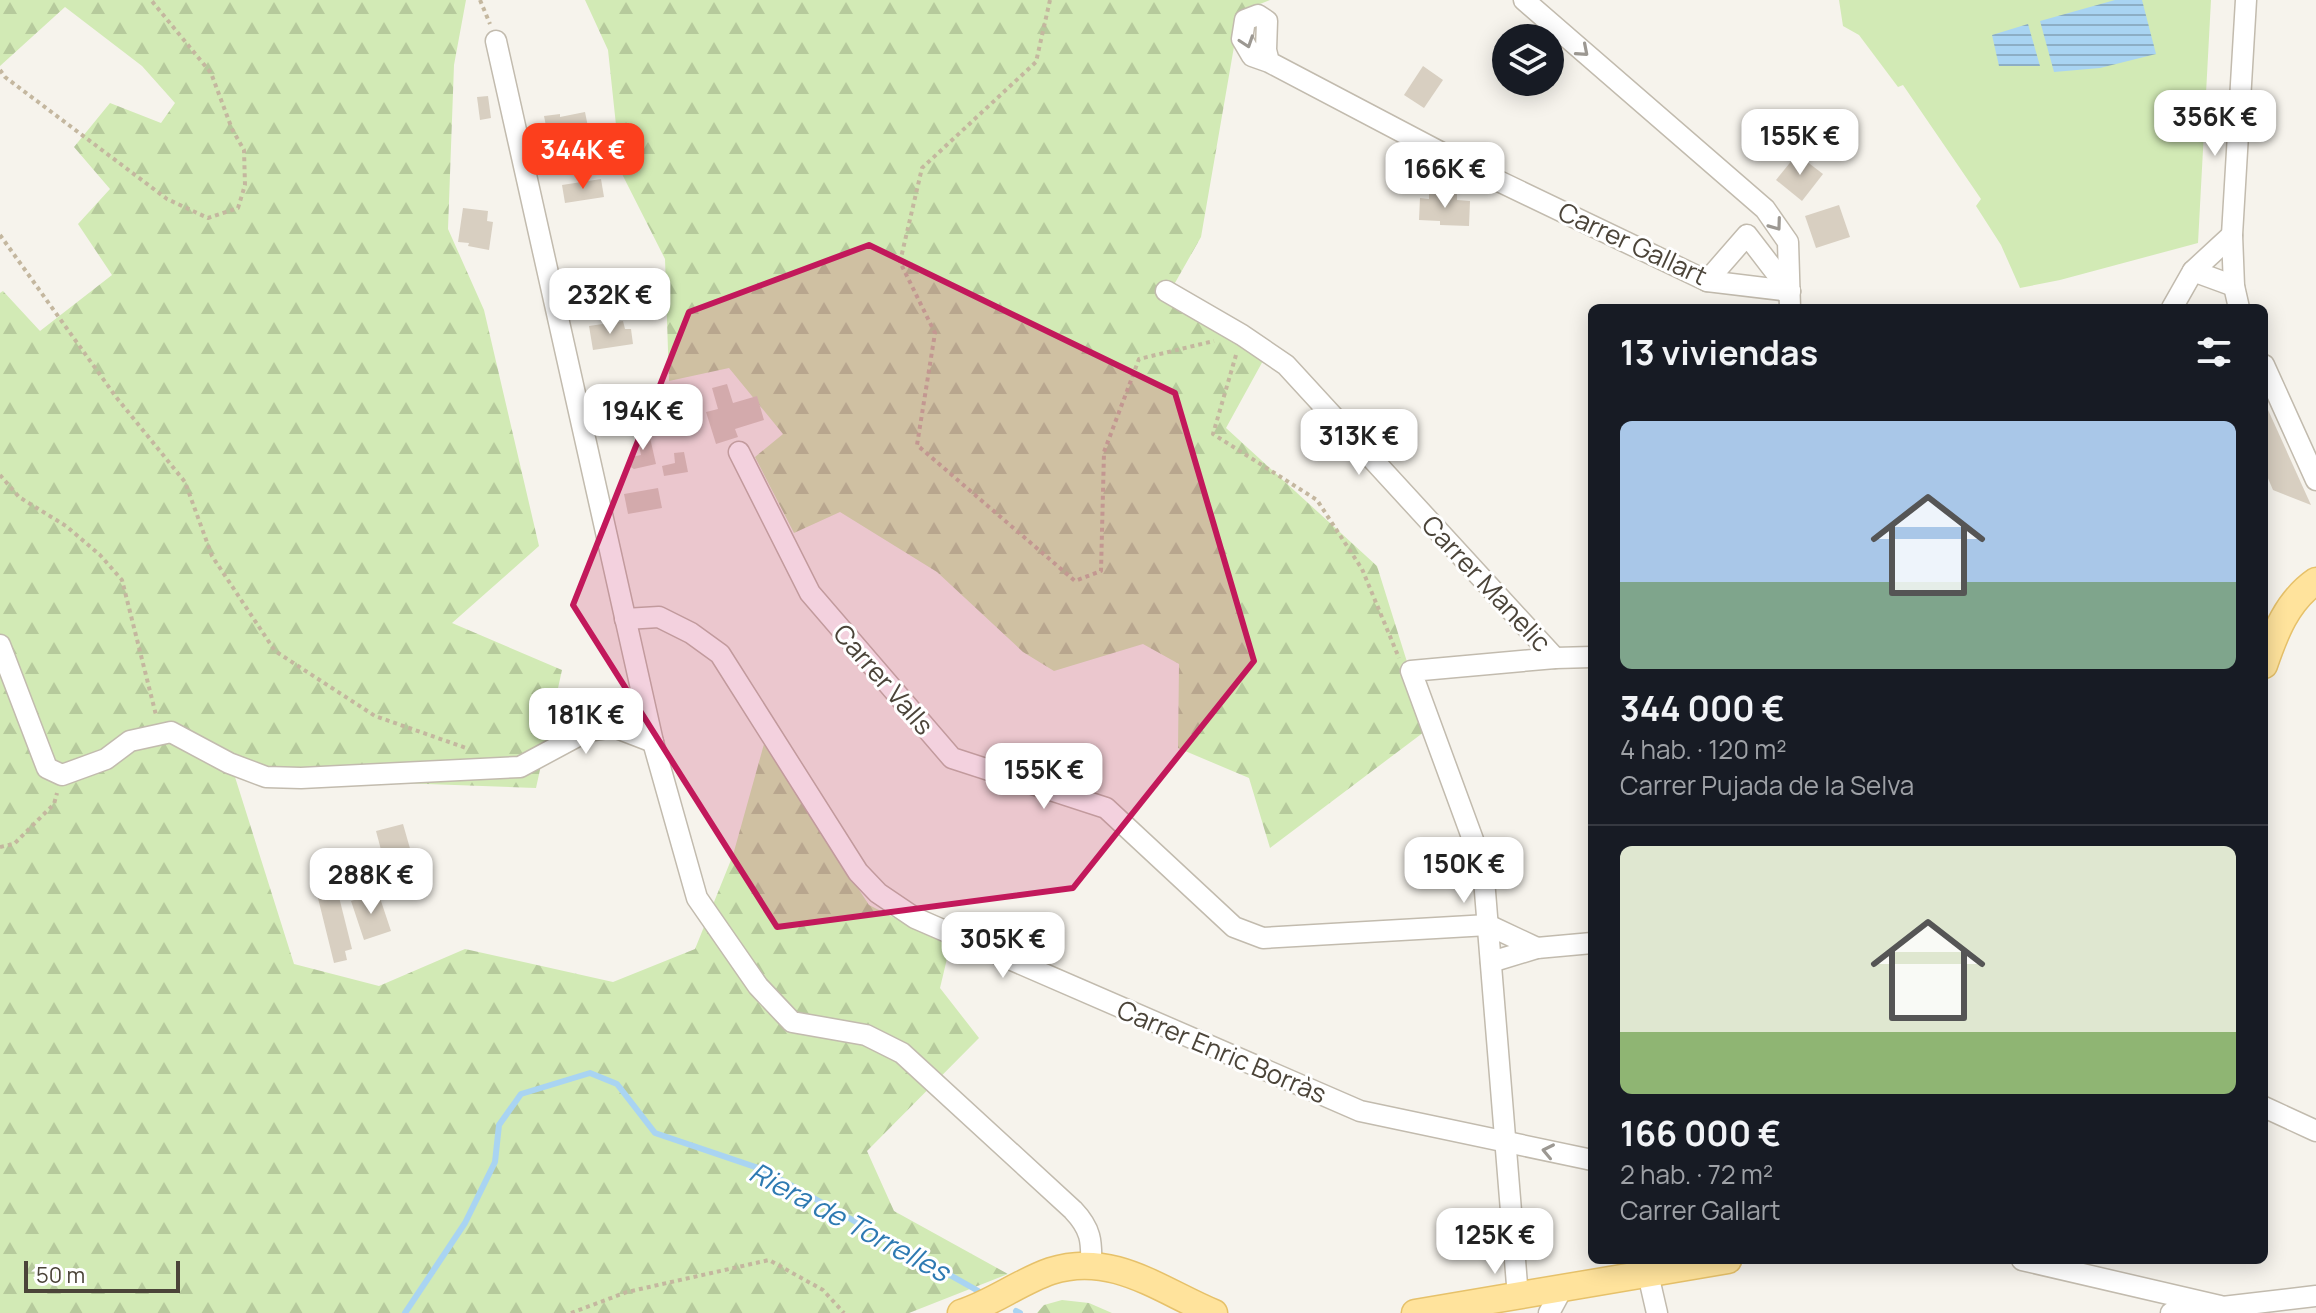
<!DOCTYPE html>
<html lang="es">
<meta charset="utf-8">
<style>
:root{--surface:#171b24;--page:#242831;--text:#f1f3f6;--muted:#9ea1a6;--line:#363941;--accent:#fc3f1d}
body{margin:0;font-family:Manrope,sans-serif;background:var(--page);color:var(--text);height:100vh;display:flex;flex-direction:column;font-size:30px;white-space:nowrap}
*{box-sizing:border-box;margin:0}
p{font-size:26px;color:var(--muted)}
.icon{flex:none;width:44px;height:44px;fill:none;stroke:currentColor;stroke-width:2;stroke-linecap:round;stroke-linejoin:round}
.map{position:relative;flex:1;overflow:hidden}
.side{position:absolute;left:1588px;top:304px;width:680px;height:960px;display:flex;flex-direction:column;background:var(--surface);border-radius:12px;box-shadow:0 4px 20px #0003}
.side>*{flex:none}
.buttons{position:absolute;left:1492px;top:24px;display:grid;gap:16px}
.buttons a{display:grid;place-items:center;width:72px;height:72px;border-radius:50%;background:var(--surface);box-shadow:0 4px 20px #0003;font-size:40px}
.scale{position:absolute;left:24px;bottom:20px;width:156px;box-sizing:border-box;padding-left:8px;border:4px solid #4b4439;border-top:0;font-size:22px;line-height:28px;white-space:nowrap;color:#4b4439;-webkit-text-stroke:6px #fff;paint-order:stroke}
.price{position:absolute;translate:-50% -68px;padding:0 18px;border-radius:16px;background:#fff;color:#222;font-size:26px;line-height:52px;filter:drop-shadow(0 2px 4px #0008)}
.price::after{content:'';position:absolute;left:50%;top:48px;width:24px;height:18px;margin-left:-12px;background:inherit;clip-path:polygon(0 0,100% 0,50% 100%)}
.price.active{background:var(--accent);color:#fff}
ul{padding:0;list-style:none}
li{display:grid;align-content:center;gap:16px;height:424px;padding:0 32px}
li+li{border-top:2px solid var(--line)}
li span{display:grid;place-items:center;height:248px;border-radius:12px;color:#555}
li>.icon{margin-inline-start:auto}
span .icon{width:144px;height:144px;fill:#fffc;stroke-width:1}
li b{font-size:34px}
h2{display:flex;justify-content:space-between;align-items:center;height:96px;padding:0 32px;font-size:34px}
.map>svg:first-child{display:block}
</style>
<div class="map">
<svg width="2316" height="1313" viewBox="0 0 2316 1313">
<defs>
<pattern id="forest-firs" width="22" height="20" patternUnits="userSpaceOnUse" patternTransform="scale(2)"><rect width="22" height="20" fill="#d2eab5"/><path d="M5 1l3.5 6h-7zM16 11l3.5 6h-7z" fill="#b6ca9c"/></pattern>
<pattern id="water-rules" width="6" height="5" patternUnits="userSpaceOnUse" patternTransform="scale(2)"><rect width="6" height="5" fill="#a9d4f2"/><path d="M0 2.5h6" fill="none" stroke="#8caec5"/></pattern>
</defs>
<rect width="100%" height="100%" fill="#f6f3ec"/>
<path fill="#d2eab5" d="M1839,0h372l-13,243 -138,37 -40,8 -19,-43 -25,-39 5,-7 -78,-114 -5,2 -39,-52 -16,-9z"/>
<g fill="url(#forest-firs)">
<path d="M0,0h466l-12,65 -6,164 36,81 55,236 -87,77 110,47 -26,118 -301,-11 59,187 85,22 86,-37 148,33 82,-33 38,-94 31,-111 105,161 81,41 -10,42 39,50 -112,113 27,60 114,63 -99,39h-909v-1020l3,-2 37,40 72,-56 -34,-51 32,-35 -36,-42 36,-44 51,20 14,-20 -33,-37 -77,-59 -65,59z"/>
<path d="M585,0h685l-30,12 -39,225 -34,60 97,62 -38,69 151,138 51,163 -158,119 -21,-70 -71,-30 1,-84 -36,-20 -89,27 -31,-19 -86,-80 -97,-60 -46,21 -39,-76 28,-23 -54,-66 -60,13 -4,-122 -44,-87 -13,-122z"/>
<path d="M1062,1300l27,3 23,10h-75l7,-8z"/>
</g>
<g fill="url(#water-rules)">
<path d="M2115,0h27l14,54 -56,14 -46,4 -14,-51z"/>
<path d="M2028,24l12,42h-41l-7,-31z"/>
</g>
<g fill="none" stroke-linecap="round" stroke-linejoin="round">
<g stroke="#a9d4f2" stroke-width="6">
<path d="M1016,1311l4,2"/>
<path d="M405,1313l60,-90 30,-61 4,-37 22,-31 69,-21 27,11 38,49 109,37 216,122"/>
</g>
</g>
<g fill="#d8cfc1">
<path d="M1423,66l20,14 -19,28 -20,-13z"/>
<path d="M488,96l3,22 -11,2 -3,-23z"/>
<path d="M585,112l6,30 -12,2 -1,-5 -25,5 -2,-14 -4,1 -3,-15 16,-2v3z"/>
<path d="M1797,154l26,20 -21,27 -26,-21z"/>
<path d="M601,179l3,18 -39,6 -3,-18z"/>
<path d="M1429,192l28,2v6l13,1 -1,25 -29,-1v-4l-21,-1 1,-22 9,1z"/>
<path d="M1839,205l11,32 -34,11 -11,-32z"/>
<path d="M463,208l25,3 -1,10 6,1 -4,28 -21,-4 1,-3 -11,-1z"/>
<path d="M629,269l3,17 -38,5 -2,-18z"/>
<path d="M623,321l2,8h6l2,15 -40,6 -4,-24z"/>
<path d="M727,384l6,19 24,-7 7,24 -29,9 3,8 -22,7 -10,-32 12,-3 -6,-21z"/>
<path d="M630,386l2,18 -7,1v6l-13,2v-6h-9l-2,-17z"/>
<path d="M2264,401l5,11 42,93 -38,-15 -9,-21z"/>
<path d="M648,429l8,35 -22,5 -5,-3 -1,-5 3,-4 10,-2 -5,-23z"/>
<path d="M684,452l4,20 -24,4 -2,-10 13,-3 -1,-10z"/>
<path d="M658,488l4,20 -34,6 -4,-20z"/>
<path d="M403,824l10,35 -18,5 3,10 -10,2 -12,-45z"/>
<path d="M378,892l13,39 -27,9 -13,-39z"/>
<path d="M338,893l14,56 -7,2 2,9 -13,3 -16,-65z"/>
</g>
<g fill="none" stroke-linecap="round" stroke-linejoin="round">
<g stroke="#c2bbae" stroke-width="23">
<g id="minor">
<path d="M1524,0l241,209 23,33 2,66"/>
<path d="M496,41l157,701 44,156 61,88 34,36 74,13 36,18 171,157c18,19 19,31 18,56"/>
<path d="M1269,62l-3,-12 1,-29 -9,-6 -13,5 -3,19 10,17 17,6 192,101 246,118 83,10"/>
<path d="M2193,271l41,15"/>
<path d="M1707,281l40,-46 43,56"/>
<path d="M1166,291l76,44 44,30 269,293"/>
<path d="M2172,308l21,-37 39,-36"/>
<path d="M2239,308l-5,-22 -2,-51 14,-235"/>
<path d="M2264,365l52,115"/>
<path d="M739,452l71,141 142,165 154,50 128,119 29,11 225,-13 49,23"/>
<path d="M625,619l34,-2 32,16 29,21 138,218 20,21 37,25 445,193 232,49"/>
<path d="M0,645l47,123 15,7 44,-16 24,-18 41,-9 58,31 37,14 35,1 219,-11 67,-36 27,-4 39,15"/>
<path d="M1491,962l46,-14 55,-5"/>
<path d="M2264,1107l52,24"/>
<path d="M2022,1260l198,46"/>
<path d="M1648,1274l9,39"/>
<path d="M1518,1297l-35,-430 -72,-196 144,-13 37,-1"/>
<path d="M1549,1313l13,-24"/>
<path d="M2171,1313l145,-17"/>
</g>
</g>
<g stroke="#e6c16a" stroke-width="29">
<g id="major">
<path d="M2264,665c11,-32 23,-64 52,-84"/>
<path d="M961,1313c32,-10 58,-31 90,-42 61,-20 110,20 163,42"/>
<path d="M1415,1313l313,-53"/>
</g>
</g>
<g stroke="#c4b79f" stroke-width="4" stroke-dasharray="4 4" stroke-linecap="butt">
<path d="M480,0l10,24"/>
<path d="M1050,0l-14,62 -114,106 -22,94 35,71 -18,112 158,136 26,-10 3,-119 35,-93 75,-18"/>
<path d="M0,70l5,7 162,122 41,19 30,-10 7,-23 -1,-35 -12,-21 -21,-56 -60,-73"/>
<path d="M0,235l116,162 69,85 27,74 63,95 100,65 94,33"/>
<path d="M1236,355l-23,79 104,66 45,69 37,89"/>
<path d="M0,475l19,22 47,29 34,29 22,25 34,135"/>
<path d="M0,847l14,-3 40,-40 3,-11"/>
<path d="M571,1313l56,-21 142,-32 54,30 21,23"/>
</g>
<use href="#minor" stroke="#fff" stroke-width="20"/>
<use href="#major" stroke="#ffe39c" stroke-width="26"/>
</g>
<defs><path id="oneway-chevron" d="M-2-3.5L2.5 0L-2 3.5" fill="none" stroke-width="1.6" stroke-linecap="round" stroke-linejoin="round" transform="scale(2)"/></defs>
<g stroke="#9c9892">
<use href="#oneway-chevron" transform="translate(1247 42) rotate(71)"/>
<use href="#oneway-chevron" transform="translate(1583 51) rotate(41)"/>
<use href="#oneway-chevron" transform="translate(1776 225) rotate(54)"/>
<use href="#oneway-chevron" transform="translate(1548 1151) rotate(-168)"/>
</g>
<path fill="#c2185b" fill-opacity="0.2" stroke="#c2185b" stroke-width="6" stroke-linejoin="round" d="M869,245l306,148 79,268 -181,227 -296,39 -204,-322 116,-293z"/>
<g text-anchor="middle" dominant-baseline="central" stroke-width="6" stroke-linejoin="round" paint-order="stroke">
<g font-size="26" fill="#4b4439" stroke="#fff">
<text transform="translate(1633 243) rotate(25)">Carrer Gallart</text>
<text transform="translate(1487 583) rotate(47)">Carrer Manelic</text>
<text transform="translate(884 679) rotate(49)">Carrer Valls</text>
<text transform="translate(1222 1051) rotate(23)">Carrer Enric Borràs</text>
</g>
<g font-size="28" font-style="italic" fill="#2e7ab2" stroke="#fff">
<text transform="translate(850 1221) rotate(28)">Riera de Torrelles</text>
</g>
</g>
</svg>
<div class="buttons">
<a><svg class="icon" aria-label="layers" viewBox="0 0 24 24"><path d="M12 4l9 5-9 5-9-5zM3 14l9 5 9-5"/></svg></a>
</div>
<div class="scale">50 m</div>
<b class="price" style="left:2215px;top:158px">356K €</b>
<b class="price" style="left:1800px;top:177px">155K €</b>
<b class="price active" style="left:583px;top:191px">344K €</b>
<b class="price" style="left:1445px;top:210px">166K €</b>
<b class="price" style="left:610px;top:336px">232K €</b>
<b class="price" style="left:643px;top:452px">194K €</b>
<b class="price" style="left:1359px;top:477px">313K €</b>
<b class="price" style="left:586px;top:756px">181K €</b>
<b class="price" style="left:1044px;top:811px">155K €</b>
<b class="price" style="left:1464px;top:905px">150K €</b>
<b class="price" style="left:371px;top:916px">288K €</b>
<b class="price" style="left:1003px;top:980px">305K €</b>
<b class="price" style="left:1495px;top:1276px">125K €</b>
<section class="side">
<h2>13 viviendas<svg class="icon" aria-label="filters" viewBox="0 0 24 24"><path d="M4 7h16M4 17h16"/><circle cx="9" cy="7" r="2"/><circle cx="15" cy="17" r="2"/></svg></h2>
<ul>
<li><span style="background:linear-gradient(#a9c7e8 65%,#7fa58c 0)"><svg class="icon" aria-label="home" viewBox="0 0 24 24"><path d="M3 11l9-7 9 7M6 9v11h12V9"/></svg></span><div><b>344 000 €</b><p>4 hab. · 120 m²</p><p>Carrer Pujada de la Selva</p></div></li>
<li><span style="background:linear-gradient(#dfe7d0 75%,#8fb573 0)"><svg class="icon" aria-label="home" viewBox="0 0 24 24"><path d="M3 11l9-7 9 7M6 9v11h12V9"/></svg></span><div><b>166 000 €</b><p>2 hab. · 72 m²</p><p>Carrer Gallart</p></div></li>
</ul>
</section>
</div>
